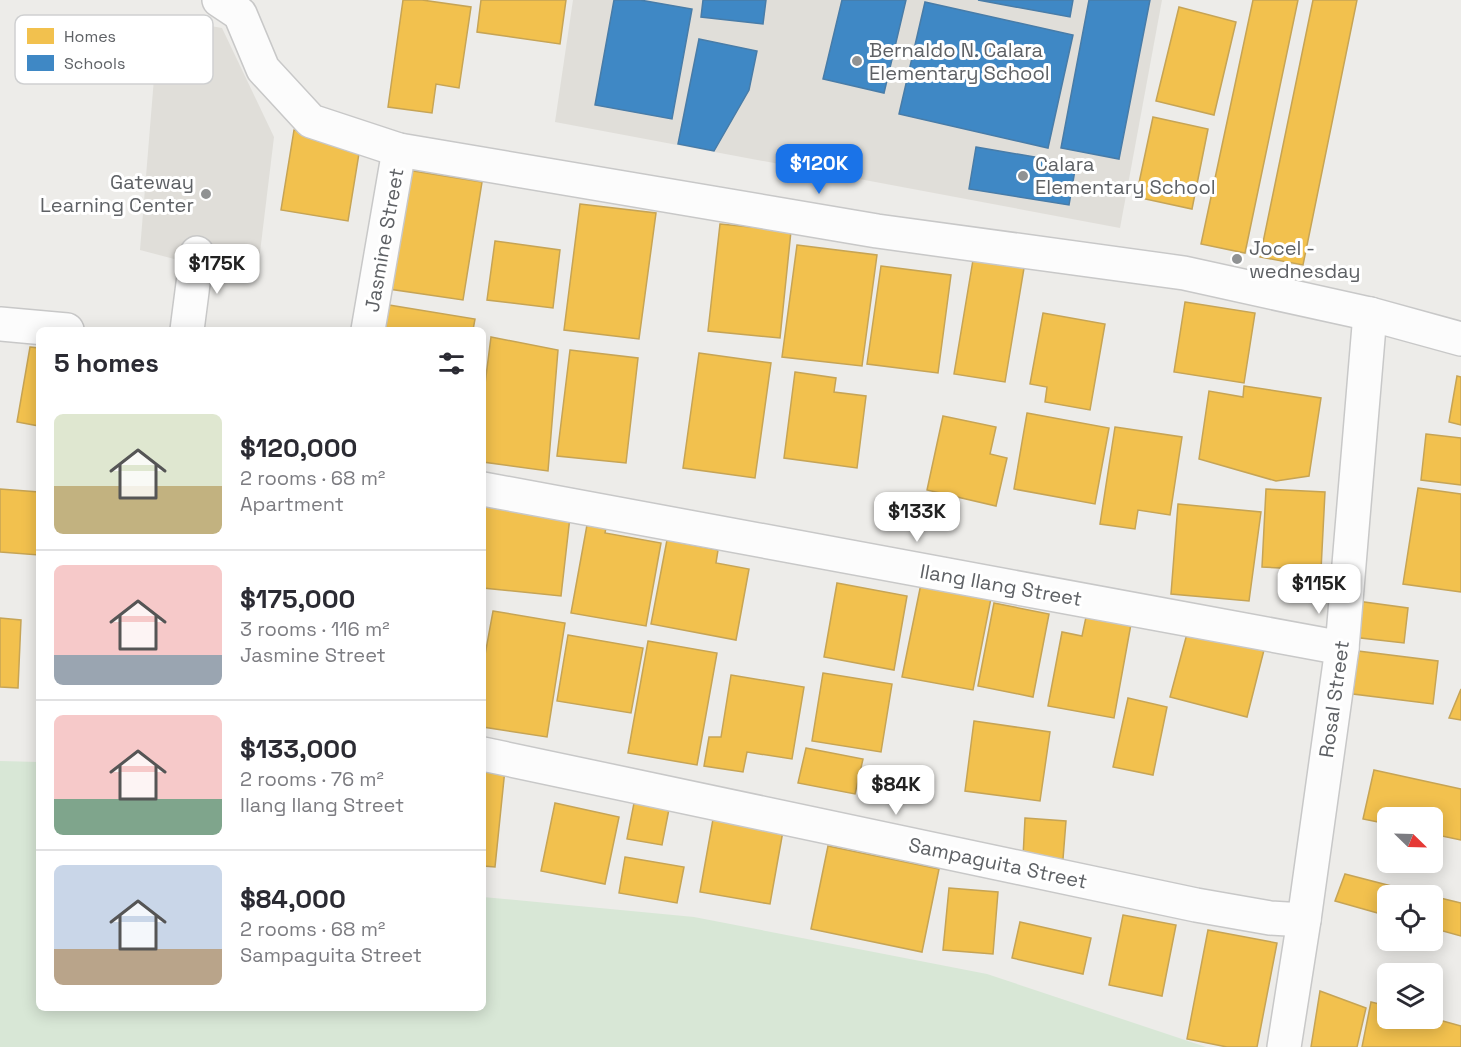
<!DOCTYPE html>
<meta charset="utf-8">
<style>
:root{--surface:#fff;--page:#f2f2f3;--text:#2b2b33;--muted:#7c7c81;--line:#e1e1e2;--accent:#1a73e8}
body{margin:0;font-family:"Space Grotesk",sans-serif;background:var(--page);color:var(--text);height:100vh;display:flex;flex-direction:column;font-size:22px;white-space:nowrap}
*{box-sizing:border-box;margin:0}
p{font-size:20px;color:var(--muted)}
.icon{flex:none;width:33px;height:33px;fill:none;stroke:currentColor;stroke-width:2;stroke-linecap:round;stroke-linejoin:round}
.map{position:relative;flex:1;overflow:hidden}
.side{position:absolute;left:36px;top:327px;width:450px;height:684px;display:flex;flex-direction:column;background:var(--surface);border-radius:9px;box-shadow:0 3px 15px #0003}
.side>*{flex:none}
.needle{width:39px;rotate:113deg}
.controls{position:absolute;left:1377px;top:807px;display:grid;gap:12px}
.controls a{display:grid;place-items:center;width:66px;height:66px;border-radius:9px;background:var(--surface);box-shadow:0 3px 15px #0003;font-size:30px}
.price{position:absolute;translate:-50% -51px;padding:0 14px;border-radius:12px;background:#fff;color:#222;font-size:20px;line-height:39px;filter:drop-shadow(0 2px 3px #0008)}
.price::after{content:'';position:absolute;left:50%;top:36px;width:18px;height:14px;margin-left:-9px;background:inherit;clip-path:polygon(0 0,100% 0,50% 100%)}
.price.current{background:var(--accent);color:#fff}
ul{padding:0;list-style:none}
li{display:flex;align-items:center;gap:18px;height:150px;padding:0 18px}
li+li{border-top:2px solid var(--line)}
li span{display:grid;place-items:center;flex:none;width:168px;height:120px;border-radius:9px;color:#555}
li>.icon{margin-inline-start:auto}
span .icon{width:72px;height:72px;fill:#fffc;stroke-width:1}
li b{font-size:26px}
h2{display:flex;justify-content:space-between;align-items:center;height:72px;padding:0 18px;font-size:26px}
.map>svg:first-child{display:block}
</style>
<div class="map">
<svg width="1461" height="1047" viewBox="0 0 1461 1047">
<rect width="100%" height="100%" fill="#edece9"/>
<g fill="#e0ded9">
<path d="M573,0h589l-42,228 -565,-106z"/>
<path d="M159,17l63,11 52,109 -17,140 -41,-7 -76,-20z"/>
</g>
<path fill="#d8e7d6" d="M0,761l39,1v246h444v-111l211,20 293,57 219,73h-1206z"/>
<g fill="#f2c14e" stroke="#c6a455" stroke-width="1.5">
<path d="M403,0h19l49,7 -12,81 -23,-4 -4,29 -44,-6z"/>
<path d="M481,0h85l-6,44 -83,-12z"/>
<path d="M1253,0h45l-53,253 -44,-9z"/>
<path d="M1313,0h44l-54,265 -43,-8z"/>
<path d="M1179,7l57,15 -22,93 -58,-14z"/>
<path d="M1153,117l55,12 -16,80 -56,-12z"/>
<path d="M294,130l67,11 -13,80 -67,-11z"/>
<path d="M401,169l81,13 -19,118 -81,-12z"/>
<path d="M580,204l76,9 -17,126 -75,-9z"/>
<path d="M720,224l71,7 -11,107 -72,-7z"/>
<path d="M495,241l65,9 -7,58 -66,-8z"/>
<path d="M797,245l80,10 -15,111 -80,-9z"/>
<path d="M973,260l51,8 -19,114 -51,-8z"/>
<path d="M881,266l70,9 -13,98 -71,-9z"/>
<path d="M1185,302l70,11 -11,70 -70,-11z"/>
<path d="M383,304l92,15 -2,11h-94z"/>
<path d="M1043,313l62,11 -15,86 -45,-8 2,-15 -17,-3z"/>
<path d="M491,337l67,13 -10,121 -65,-9v-62z"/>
<path d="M30,347l9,1v78l-22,-4z"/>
<path d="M570,350l68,8 -12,105 -69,-7z"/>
<path d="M699,353l72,10 -16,115 -72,-10z"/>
<path d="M795,372l41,6 -2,14 32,4 -9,72 -73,-10z"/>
<path d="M1457,376l4,1v48l-12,-3z"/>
<path d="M1244,386l77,12 -12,78 -33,5 -77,-22 10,-68 34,6z"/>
<path d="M1027,413l82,15 -14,76 -81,-15z"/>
<path d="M943,416l53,11 -6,27 17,4 -11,48 -69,-16z"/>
<path d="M1115,427l67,10 -12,78 -32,-5 -3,19 -35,-5z"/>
<path d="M1426,434l35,4v47l-40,-5z"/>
<path d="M1418,488l43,6v98l-58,-8z"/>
<path d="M0,489l39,3v63l-39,-3z"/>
<path d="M1266,489l59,3 -4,78 -59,-3z"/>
<path d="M483,499l88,9 -10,88 -78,-8z"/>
<path d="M1178,504l83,8 -12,89 -78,-7z"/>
<path d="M589,514l19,4 -3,15 56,10 -15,83 -75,-13z"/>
<path d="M667,540l51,10 -2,13 33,6 -13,71 -85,-16z"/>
<path d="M923,574l70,14 -20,102 -71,-13z"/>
<path d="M837,583l70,13 -13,74 -70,-13z"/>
<path d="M1357,601l51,7 -4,35 -52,-6z"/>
<path d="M994,603l55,11 -16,83 -55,-11z"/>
<path d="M493,611l72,12 -18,114 -64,-10v-61z"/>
<path d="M1086,617l45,7 -17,94 -66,-12 14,-74 20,4z"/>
<path d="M0,618l21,2 -3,68 -18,-1z"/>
<path d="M1188,630l76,20 -17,67 -77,-20z"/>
<path d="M568,635l75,13 -12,65 -74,-12z"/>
<path d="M648,641l69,12 -20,112 -69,-12z"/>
<path d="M1358,651l80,10 -5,43 -80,-10z"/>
<path d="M823,673l69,11 -11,68 -69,-11z"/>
<path d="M731,675l73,12 -12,72 -45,-7 -4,20 -39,-6 5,-29h12z"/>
<path d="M1461,689v31l-12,-2z"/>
<path d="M1128,698l39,9 -14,68 -40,-8z"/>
<path d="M974,721l76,11 -10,69 -75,-10z"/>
<path d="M806,748l57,11 -8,35 -57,-11z"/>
<path d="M483,767l22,2 -10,98 -12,-1z"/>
<path d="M1374,770l87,19v51l-29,-6v-16h-44v6l-25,-5z"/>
<path d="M555,803l64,14 -14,67 -64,-13z"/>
<path d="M634,803l35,6 -7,36 -35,-6z"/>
<path d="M1025,818l41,3 -3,38 -40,-2z"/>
<path d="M713,819l70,12 -13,73 -70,-12z"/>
<path d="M828,846l111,23 -17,83 -111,-23z"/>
<path d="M625,857l59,10 -7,36 -58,-10z"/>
<path d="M1345,874l85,22h-42v20l-53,-15z"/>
<path d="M949,888l49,4 -5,62 -50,-4z"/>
<path d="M1432,896l29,7v33l-29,-8z"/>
<path d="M1123,915l53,10 -14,71 -53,-11z"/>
<path d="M1020,922l71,16 -8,36 -71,-16z"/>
<path d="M1208,930l69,13 -20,104h-30l-40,-8z"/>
<path d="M1320,991l46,17 -9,39h-46z"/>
<path d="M1371,1002l17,4v12h44l29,8v21h-99z"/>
</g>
<g fill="#3f88c5" stroke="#487ca8" stroke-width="1.5">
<path d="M614,0h26l52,9 -20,110 -77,-14z"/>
<path d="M703,0h63l-3,24 -62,-7z"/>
<path d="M842,0h64l-22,93 -61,-14z"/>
<path d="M978,0h95l-3,17z"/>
<path d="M1089,0h61l-31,159 -58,-11z"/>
<path d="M925,2l148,33 -25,113 -149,-34z"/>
<path d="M699,39l58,12 -8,39 -35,61 -36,-7z"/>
<path d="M976,147l100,17 -7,41 -100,-16z"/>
</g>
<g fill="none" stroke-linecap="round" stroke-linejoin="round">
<g stroke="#c8c8c8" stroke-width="36">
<g id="street">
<path d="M219,0l21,14 23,55 48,52 88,29 478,81 307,42 186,41 91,25"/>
<path d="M0,324l67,6"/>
<path d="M187,330l10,-77"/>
<path d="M368,330l31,-180"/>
<path d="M483,489l859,159"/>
<path d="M483,754l713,151 74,13 34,2"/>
<path d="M1284,1047l20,-127 38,-272 28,-334"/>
</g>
</g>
<use href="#street" stroke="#fcfcfc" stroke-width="33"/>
</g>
<g fill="#909293" stroke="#fff" stroke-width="2">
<circle cx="857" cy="61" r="6"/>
<circle cx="1023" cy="176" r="6"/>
<circle cx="206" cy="194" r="6"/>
<circle cx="1237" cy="259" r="6"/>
</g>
<g text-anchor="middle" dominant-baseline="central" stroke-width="6" stroke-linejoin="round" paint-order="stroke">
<g font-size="20" fill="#5e6165" stroke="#fff" text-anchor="start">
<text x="869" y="50">Bernaldo N. Calara<tspan x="869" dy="23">Elementary School</tspan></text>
<text x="1035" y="164">Calara<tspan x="1035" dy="23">Elementary School</tspan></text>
<text x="194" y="182" text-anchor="end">Gateway<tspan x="194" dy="23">Learning Center</tspan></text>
<text x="1249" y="248">Jocel -<tspan x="1249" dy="23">wednesday</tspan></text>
</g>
<g font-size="20" fill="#5e6165" stroke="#fff">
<text transform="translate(384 240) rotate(-80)">Jasmine Street</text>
<text transform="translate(1001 585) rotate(10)">Ilang Ilang Street</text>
<text transform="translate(1334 699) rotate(-82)">Rosal Street</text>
<text transform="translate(998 863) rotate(12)">Sampaguita Street</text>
</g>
</g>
<rect x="15" y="15" width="198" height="69" rx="9" fill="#fff" stroke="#cfd0d1" stroke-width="1.5"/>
<rect x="27" y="28" width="27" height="16" fill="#f2c14e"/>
<rect x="27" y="55" width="27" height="16" fill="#3f88c5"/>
<g font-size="16" fill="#5e6165">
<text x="64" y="42">Homes</text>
<text x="64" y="69">Schools</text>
</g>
</svg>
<div class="controls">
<a><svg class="needle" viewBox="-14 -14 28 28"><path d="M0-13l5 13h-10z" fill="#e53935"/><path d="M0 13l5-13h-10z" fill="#7c7c81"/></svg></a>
<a><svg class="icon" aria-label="locate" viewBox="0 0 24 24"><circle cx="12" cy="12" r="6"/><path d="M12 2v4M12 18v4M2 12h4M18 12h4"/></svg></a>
<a><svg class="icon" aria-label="layers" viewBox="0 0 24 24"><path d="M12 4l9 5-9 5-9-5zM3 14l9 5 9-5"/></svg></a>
</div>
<b class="price current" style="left:819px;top:195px">$120K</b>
<b class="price" style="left:217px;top:295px">$175K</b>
<b class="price" style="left:917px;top:543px">$133K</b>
<b class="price" style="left:1319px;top:615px">$115K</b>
<b class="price" style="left:896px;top:816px">$84K</b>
<section class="side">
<h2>5 homes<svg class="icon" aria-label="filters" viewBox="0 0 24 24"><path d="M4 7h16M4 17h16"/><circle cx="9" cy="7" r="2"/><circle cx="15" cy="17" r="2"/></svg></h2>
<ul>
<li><span style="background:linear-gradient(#dfe7d0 60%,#c2b280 0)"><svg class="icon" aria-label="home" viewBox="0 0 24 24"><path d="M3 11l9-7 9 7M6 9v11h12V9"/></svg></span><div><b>$120,000</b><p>2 rooms · 68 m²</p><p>Apartment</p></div></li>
<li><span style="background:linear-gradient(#f6c9c9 75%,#9aa5b1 0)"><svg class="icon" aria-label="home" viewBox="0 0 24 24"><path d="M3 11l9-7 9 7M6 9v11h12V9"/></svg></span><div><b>$175,000</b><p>3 rooms · 116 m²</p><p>Jasmine Street</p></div></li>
<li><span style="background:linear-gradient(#f6c9c9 70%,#7fa58c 0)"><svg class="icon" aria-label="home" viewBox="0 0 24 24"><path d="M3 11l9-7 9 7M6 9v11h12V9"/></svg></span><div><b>$133,000</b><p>2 rooms · 76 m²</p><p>Ilang Ilang Street</p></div></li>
<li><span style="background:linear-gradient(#c9d6e8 70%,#b9a48a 0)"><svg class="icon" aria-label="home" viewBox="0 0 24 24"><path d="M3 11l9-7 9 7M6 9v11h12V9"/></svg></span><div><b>$84,000</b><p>2 rooms · 68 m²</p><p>Sampaguita Street</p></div></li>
</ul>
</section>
</div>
